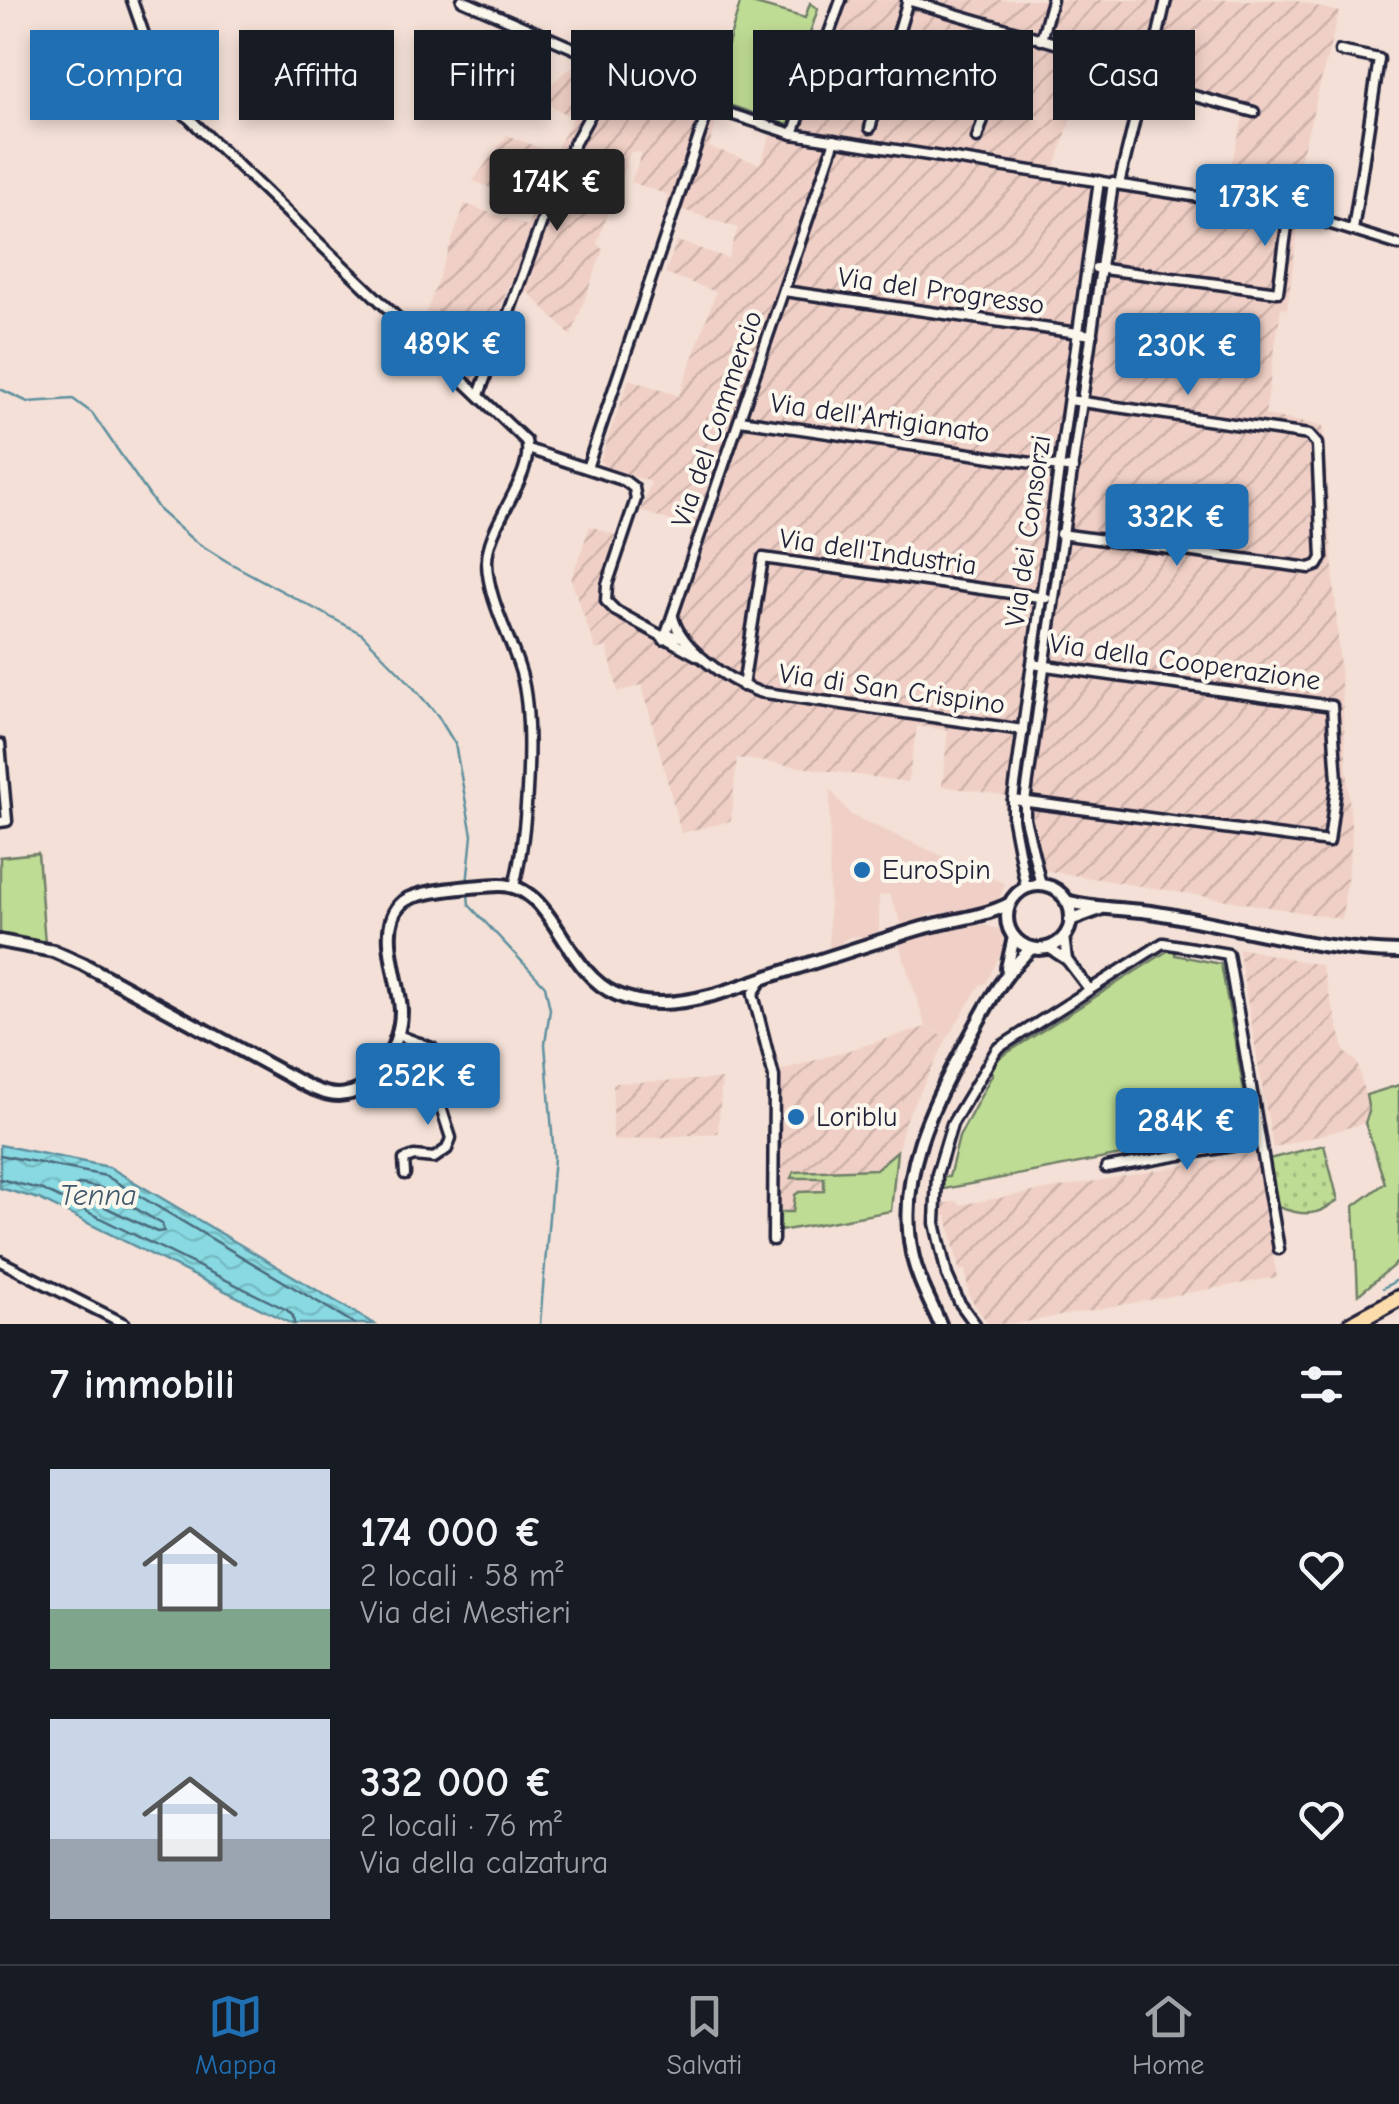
<!DOCTYPE html>
<html lang="it">
<meta charset="utf-8">
<style>
:root{--surface:#171b24;--page:#242831;--text:#f1f3f6;--muted:#9ea1a6;--line:#363941;--accent:#1f6fb2}
body{margin:0;font-family:"Comic Neue",sans-serif;background:var(--page);color:var(--text);height:100vh;display:flex;flex-direction:column;font-size:38px;white-space:nowrap}
*{box-sizing:border-box;margin:0}
p{font-size:32px;color:var(--muted)}
.icon{flex:none;width:55px;height:55px;fill:none;stroke:currentColor;stroke-width:2;stroke-linecap:round;stroke-linejoin:round}
.map{position:relative;height:1324px;overflow:hidden}
.details{display:flex;flex-direction:column;background:var(--surface);flex:1}
.details>*{flex:none}
.banner{position:absolute;left:30px;top:30px;width:1340px;height:90px;display:flex;gap:20px}
.price{position:absolute;translate:-50% -85px;padding:0 22px;border-radius:10px;background:var(--accent);color:#fff;font-size:32px;line-height:65px;filter:drop-shadow(0 2px 5px #0008)}
.price::after{content:'';position:absolute;left:50%;top:60px;width:30px;height:22px;margin-left:-15px;background:inherit;clip-path:polygon(0 0,100% 0,50% 100%)}
.price.on{background:#222;color:#fff}
ul{padding:0;list-style:none}
li{display:flex;align-items:center;gap:30px;height:250px;padding:0 50px}
li span{display:grid;place-items:center;flex:none;width:280px;height:200px;border-radius:0px;color:#555}
li>.icon{margin-inline-start:auto}
span .icon{width:120px;height:120px;fill:#fffc;stroke-width:1}
li b{font-size:42px}
h2{display:flex;justify-content:space-between;align-items:center;height:120px;padding:0 50px;font-size:42px}
.pill{padding:0 35px;border-radius:0px;background:var(--surface);box-shadow:0 5px 15px #0003;font-size:35px;line-height:90px}
.pill.on{background:var(--accent);color:#fff}
.dock{display:flex;justify-content:space-around;align-items:center;height:140px;border-top:2px solid var(--line);background:var(--surface);font-size:28px;color:var(--muted)}
.dock a{display:grid;justify-items:center;gap:5px}
.dock .on{color:var(--accent)}
.map>svg:first-child{display:block}
</style>
<div class="map">
<svg width="1399" height="1324" viewBox="0 0 1399 1324">
<defs>
<pattern id="industrial-furrows" width="10" height="10" patternUnits="userSpaceOnUse" patternTransform="scale(2.5)"><rect width="10" height="10" fill="#f0d0c6"/><path d="M-1 1l2-2M0 10L10 0M9 11l2-2" fill="none" stroke="#ceb2ab"/></pattern>
<pattern id="garden-dots" width="8" height="8" patternUnits="userSpaceOnUse" patternTransform="scale(2.5)"><rect width="8" height="8" fill="#bfdc94"/><path d="M2 2h.1M6 6h.1" fill="none" stroke="#a4bc80" stroke-width="1.8" stroke-linecap="round"/></pattern>
<pattern id="water-waves" width="16" height="10" patternUnits="userSpaceOnUse" patternTransform="scale(2.5)"><rect width="16" height="10" fill="#88d9e1"/><path d="M0 5q4-4 8 0t8 0" fill="none" stroke="#75bac2"/></pattern>
</defs>
<rect width="100%" height="100%" fill="#f4e0d6"/>
<filter id="ink" filterUnits="userSpaceOnUse"><feTurbulence type="fractalNoise" baseFrequency=".01" numOctaves="2"/><feDisplacementMap in="SourceGraphic" scale="20" xChannelSelector="R" yChannelSelector="G"/><feConvolveMatrix kernelMatrix="1 2 1 2 8 2 1 2 1" color-interpolation-filters="sRGB"/></filter>
<g filter="url(#ink)">
<g fill="#f0d0c6">
<path d="M830,789l21,26 154,69 -9,21 -16,5 -48,4 -29,13 -14,-33 -10,2v39l-16,5 -3,-4 -11,1 -20,15z"/>
<path d="M976,923l23,6 4,10 -1,12 -16,32 -6,2 -33,54 -21,-12 -28,-86z"/>
</g>
<g fill="url(#industrial-furrows)" fill-rule="evenodd">
<path d="M846,0h447l46,12 -50,192 12,3 -14,102 -6,-1 -16,107 58,11 29,414 -10,79 -299,-49 -11,-62 -24,-4v-8l-66,-10 6,-56 -31,-4 -9,56 -171,-24 -6,63 -50,12 -39,-148 -24,7 -11,-45 -11,3 -25,-70 19,-54 30,11 -21,64 5,9 52,31 37,-112 -52,-18 10,-29 -46,-15 -5,-6 29,-82 50,17 37,-104 -51,-19 12,-32 51,17 10,-30 -73,-24 3,-9 -37,-13 11,-29 -12,-1 -33,92 6,6 -32,86 -43,-44 -19,-7 -36,97 -54,-49 46,-129 63,22 7,-22 -62,-23 34,-46 47,19 19,-36 -35,-19 23,-24 25,-16 41,16 91,43 -9,29 51,17 11,-30 27,5 34,-90zM1089,65l48,13 23,15 84,22 -23,88 -170,-25z"/>
<path d="M1238,948l83,17 24,87 12,10 12,50 -4,11 -92,25z"/>
<path d="M926,1027l21,12 -42,82 -12,49 -2,41 -111,20 -1,-160z"/>
<path d="M722,1079l-4,54 -105,8v-58z"/>
<path d="M1255,1153l22,124 -262,47h-27l-19,-28 -4,-26h-6l-12,-54h-5l1,-12 14,-3 2,4z"/>
</g>
<g fill="#bfdc94" stroke="#707f68" stroke-width="2.5">
<path d="M741,0l64,18 5,-15 8,6 -26,78 4,7 -7,19 4,6 -6,6 -75,-26z"/>
<path d="M38,853l7,91 -45,-8v-79z"/>
<path d="M1169,950h6v5l46,9 30,166 -307,59 -1,-12h6l10,-40 34,-64 -3,-3 9,-12z"/>
<path d="M1399,1085v176l-41,34 -4,-89 31,-23 -20,-60 4,-11 -3,-17z"/>
<path d="M897,1151l-6,60 -111,20v-19h13l2,-17 4,-3 25,-1v-13h-33l3,-6 82,-3z"/>
</g>
<path fill="url(#garden-dots)" stroke="#707f68" stroke-width="2.5" d="M1324,1145l14,55c-21,17 -35,16 -60,7l-9,-48z"/>
<path fill="url(#water-waves)" stroke="#5f909f" stroke-width="2.5" d="M0,1145l109,22 265,157h-82l-253,-125 -39,-11z"/>
<g fill="none" stroke-linecap="round" stroke-linejoin="round">
<g stroke="#4b6b7d" stroke-width="2.5">
<path d="M0,1155l106,21 249,148"/>
<path d="M0,1179l43,11 244,120 6,6 1,8"/>
<path d="M80,1184l21,4 61,36 2,7 -7,1 -81,-39 -2,-6z"/>
</g>
<g stroke="#5f909f" stroke-width="2.5">
<path d="M0,389l28,13 45,-3 19,14 68,98 33,29 35,22 134,72 44,45 32,37 17,28 17,91 -5,50"/>
<path d="M468,893l1,12 76,81 5,23 -5,35 9,113 -14,167"/>
<path d="M1383,1288l16,-9"/>
</g>
<g stroke="#22223b" stroke-width="15">
<g id="minor">
<path d="M132,0l31,89 10,14 353,338c10,35 -40,83 -39,122 1,37 24,75 34,110 14,49 6,163 -7,213"/>
<path d="M462,0l247,107 84,27 496,77 110,34"/>
<path d="M907,0l241,70"/>
<path d="M1041,40l11,-40"/>
<path d="M1340,51l39,8 -26,171"/>
<path d="M1150,69l16,-69"/>
<path d="M1160,87l3,-13 -6,-5 -9,1 -4,8 6,10 10,-1 94,25"/>
<path d="M870,128l38,-128"/>
<path d="M793,134l48,-134"/>
<path d="M977,138l35,-107"/>
<path d="M1119,184l25,-102"/>
<path d="M1096,268l182,24 11,-81"/>
<path d="M784,291l308,44"/>
<path d="M479,395l83,-229 55,-100"/>
<path d="M740,420l333,49"/>
<path d="M528,449l97,32 9,7 2,11 -29,86 -1,16 10,10 82,45"/>
<path d="M587,468l122,-361"/>
<path d="M1060,534l250,34 8,-3 4,-7 -5,-114 -8,-9 -240,-35"/>
<path d="M673,617c8,32 55,64 86,75l264,38"/>
<path d="M681,637l-15,-3 169,-494"/>
<path d="M743,686l20,-128 283,40"/>
<path d="M0,744l7,77 -7,1"/>
<path d="M1013,800l316,42 8,-62 -5,-74 -300,-42"/>
<path d="M1041,885l-16,-66v-17l88,-619"/>
<path d="M1026,888l-13,-68v-20l86,-619"/>
<path d="M1064,936l3,24"/>
<path d="M1047,947l20,13 22,29"/>
<path d="M761,981l-8,13 21,83 -1,163"/>
<path d="M398,1035l34,13 25,29"/>
<path d="M1106,1168l154,-27"/>
<path d="M405,1174l-1,-14 10,-4 20,2 13,-9 4,-11 -31,-95"/>
<path d="M0,1261l125,63"/>
<path d="M975,1324l-16,-22 -12,-27 -12,-52 2,-49 15,-50 45,-75 166,-106 65,11 51,295"/>
</g>
</g>
<g stroke="#22223b" stroke-width="16">
<path id="tertiary" d="M664,639l2,-5"/>
</g>
<g stroke="#22223b" stroke-width="18">
<g id="secondary">
<circle cx="1039" cy="917" r="32"/>
<path d="M1066,901c31,9 60,7 91,12 80,13 161,38 242,39"/>
<path d="M1070,920l30,-11"/>
<path d="M0,941l53,10 30,13 226,123c12,5 24,10 37,7 33,-5 55,-52 55,-83 -1,-31 -26,-85 2,-109 15,-12 76,-16 96,-17 55,-1 64,86 117,109 13,6 30,9 44,9 37,0 76,-15 110,-27 49,-15 96,-31 145,-46 32,-10 64,-11 94,-26"/>
<path d="M1007,968l7,-31"/>
<path d="M940,1324c-10,-23 -23,-46 -28,-71 -15,-77 19,-147 55,-211 19,-35 35,-68 65,-94"/>
</g>
</g>
<g stroke="#22223b" stroke-width="21">
<path id="motorway" d="M1351,1324l48,-26"/>
</g>
<use href="#minor" stroke="#fbf7ec" stroke-width="8"/>
<use href="#tertiary" stroke="#fbf7ec" stroke-width="9"/>
<use href="#secondary" stroke="#fbf7ec" stroke-width="10"/>
<use href="#motorway" stroke="#fddcac" stroke-width="14"/>
</g>
</g>
<g fill="#1f6fb2" stroke="#fbf7ec" stroke-width="4">
<circle cx="862" cy="870" r="10"/>
<circle cx="796" cy="1117" r="10"/>
</g>
<g text-anchor="middle" dominant-baseline="central" stroke-width="8" stroke-linejoin="round" paint-order="stroke">
<g font-size="28" fill="#22223b" stroke="#fbf7ec">
<text transform="translate(941 291) rotate(8)">Via del Progresso</text>
<text transform="translate(880 418) rotate(8)">Via dell'Artigianato</text>
<text transform="translate(717 419) rotate(-71)">Via del Commercio</text>
<text transform="translate(1028 531) rotate(-82)">Via dei Consorzi</text>
<text transform="translate(878 552) rotate(8)">Via dell'Industria</text>
<text transform="translate(1185 662) rotate(8)">Via della Cooperazione</text>
<text transform="translate(892 689) rotate(8)">Via di San Crispino</text>
</g>
<g font-size="28" fill="#22223b" stroke="#fbf7ec" text-anchor="start">
<text x="882" y="870">EuroSpin</text>
<text x="816" y="1117">Loriblu</text>
</g>
<g font-size="30" font-style="italic" fill="#41596d" stroke="#fbf7ec">
<text x="98" y="1195">Tenna</text>
</g>
</g>
</svg>
<b class="price on" style="left:557px;top:234px">174K €</b>
<b class="price" style="left:1265px;top:249px">173K €</b>
<b class="price" style="left:453px;top:396px">489K €</b>
<b class="price" style="left:1188px;top:398px">230K €</b>
<b class="price" style="left:1177px;top:569px">332K €</b>
<b class="price" style="left:428px;top:1128px">252K €</b>
<b class="price" style="left:1187px;top:1173px">284K €</b>
<div class="banner">
<a class="pill on">Compra</a>
<a class="pill">Affitta</a>
<a class="pill">Filtri</a>
<a class="pill">Nuovo</a>
<a class="pill">Appartamento</a>
<a class="pill">Casa</a>
</div>
</div>
<section class="details">
<h2>7 immobili<svg class="icon" aria-label="filters" viewBox="0 0 24 24"><path d="M4 7h16M4 17h16"/><circle cx="9" cy="7" r="2"/><circle cx="15" cy="17" r="2"/></svg></h2>
<ul>
<li><span style="background:linear-gradient(#c9d6e8 70%,#7fa58c 0)"><svg class="icon" aria-label="home" viewBox="0 0 24 24"><path d="M3 11l9-7 9 7M6 9v11h12V9"/></svg></span><div><b>174 000 €</b><p>2 locali · 58 m²</p><p>Via dei Mestieri</p></div><svg class="icon" aria-label="heart" viewBox="0 0 24 24"><path d="M12 20l-8-8c-3-5 5-10 8-4 3-6 11-1 8 4z"/></svg></li>
<li><span style="background:linear-gradient(#c9d6e8 60%,#9aa5b1 0)"><svg class="icon" aria-label="home" viewBox="0 0 24 24"><path d="M3 11l9-7 9 7M6 9v11h12V9"/></svg></span><div><b>332 000 €</b><p>2 locali · 76 m²</p><p>Via della calzatura</p></div><svg class="icon" aria-label="heart" viewBox="0 0 24 24"><path d="M12 20l-8-8c-3-5 5-10 8-4 3-6 11-1 8 4z"/></svg></li>
</ul>
</section>
<nav class="dock">
<a class="on"><svg class="icon" aria-label="map" viewBox="0 0 24 24"><path d="M3 6l6-2 6 2 6-2v14l-6 2-6-2-6 2zM9 4v14M15 6v14"/></svg>Mappa</a>
<a><svg class="icon" aria-label="saved" viewBox="0 0 24 24"><path d="M7 4h10v16l-5-4-5 4z"/></svg>Salvati</a>
<a><svg class="icon" aria-label="home" viewBox="0 0 24 24"><path d="M3 11l9-7 9 7M6 9v11h12V9"/></svg>Home</a>
</nav>
